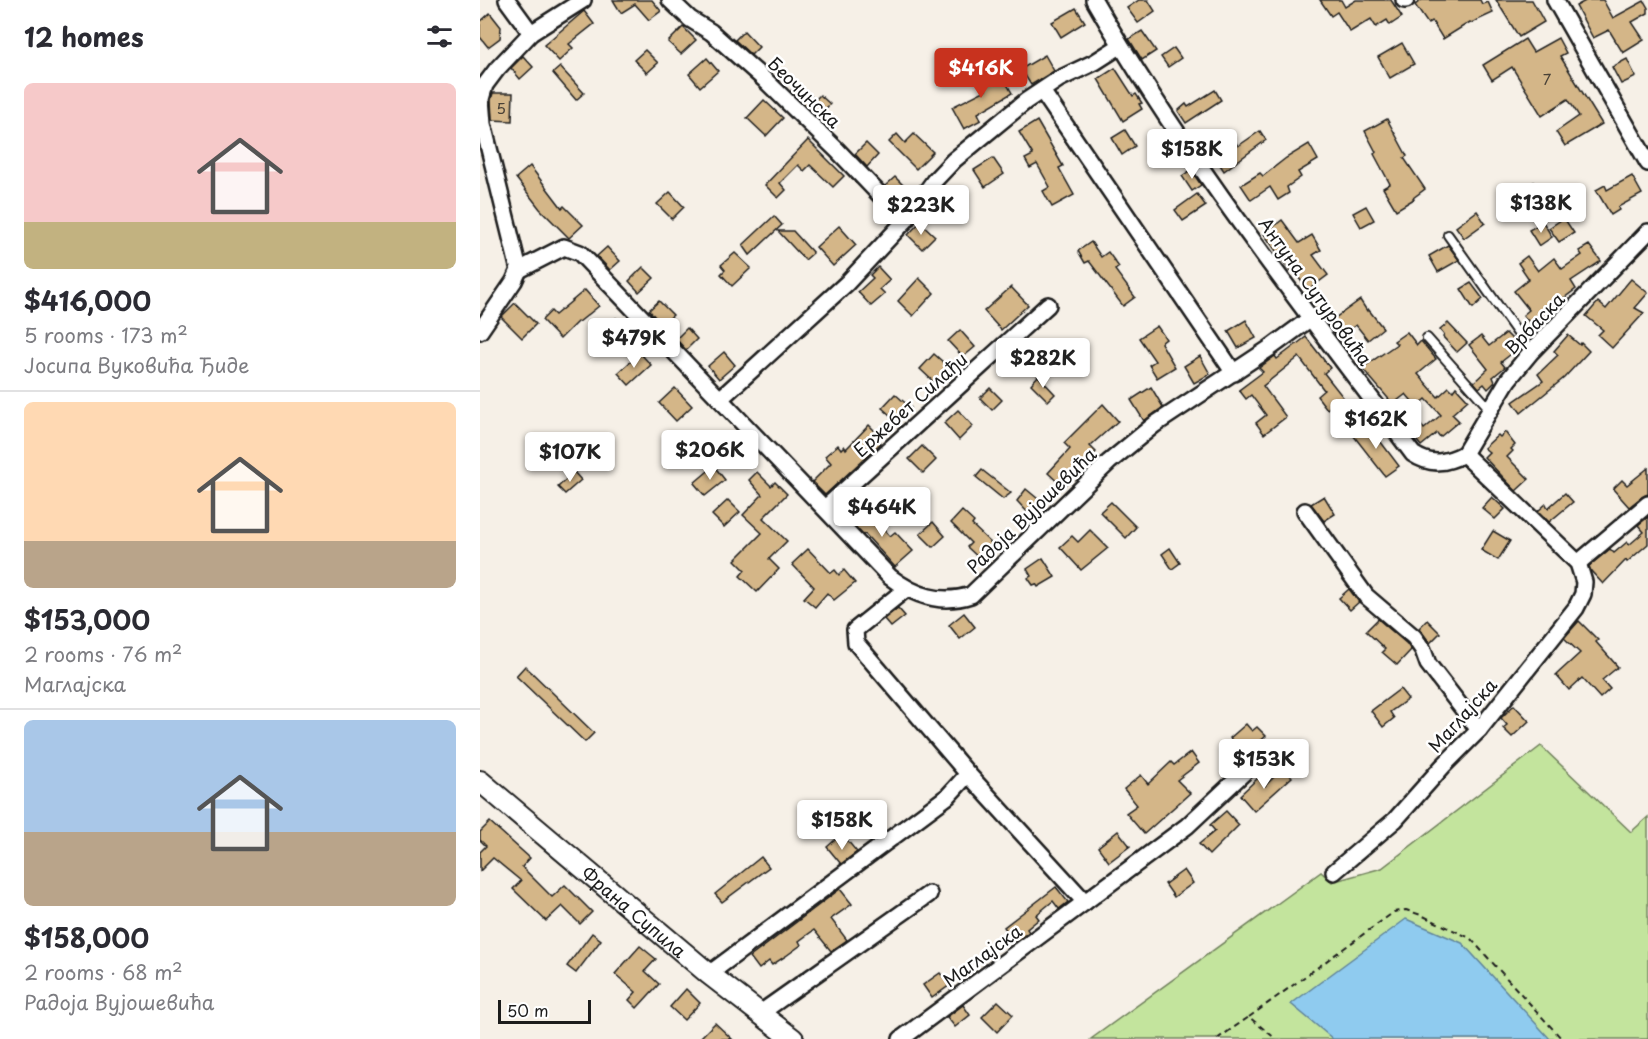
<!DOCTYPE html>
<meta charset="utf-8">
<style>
:root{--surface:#fff;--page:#f7f7f7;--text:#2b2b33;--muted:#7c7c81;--line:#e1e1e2;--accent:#c8321e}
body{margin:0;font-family:"Playpen Sans",sans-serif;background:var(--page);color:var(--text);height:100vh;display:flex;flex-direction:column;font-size:22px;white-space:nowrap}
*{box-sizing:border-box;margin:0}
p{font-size:20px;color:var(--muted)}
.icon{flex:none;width:33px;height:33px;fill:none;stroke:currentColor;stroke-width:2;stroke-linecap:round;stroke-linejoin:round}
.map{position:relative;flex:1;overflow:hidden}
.sheet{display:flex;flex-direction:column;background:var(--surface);width:480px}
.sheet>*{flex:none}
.scale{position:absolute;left:18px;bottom:15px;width:93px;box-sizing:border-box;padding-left:6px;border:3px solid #1c1c1c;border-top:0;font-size:16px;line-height:21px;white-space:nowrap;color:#1c1c1c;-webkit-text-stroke:4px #fff;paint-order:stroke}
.price{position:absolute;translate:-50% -51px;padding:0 14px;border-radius:6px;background:#fff;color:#222;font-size:20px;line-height:39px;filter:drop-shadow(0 2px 3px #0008)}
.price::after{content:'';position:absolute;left:50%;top:36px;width:18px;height:14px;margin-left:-9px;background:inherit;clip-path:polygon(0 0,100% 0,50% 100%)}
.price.current{background:var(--accent);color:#fff}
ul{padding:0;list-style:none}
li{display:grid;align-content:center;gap:12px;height:318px;padding:0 24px}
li+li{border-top:2px solid var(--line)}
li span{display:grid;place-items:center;height:186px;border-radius:9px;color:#555}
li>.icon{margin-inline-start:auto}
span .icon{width:108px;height:108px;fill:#fffc;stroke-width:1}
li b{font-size:26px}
h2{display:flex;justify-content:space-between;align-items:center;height:72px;padding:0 24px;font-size:26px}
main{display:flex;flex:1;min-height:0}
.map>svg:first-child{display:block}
</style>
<main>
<section class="sheet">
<h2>12 homes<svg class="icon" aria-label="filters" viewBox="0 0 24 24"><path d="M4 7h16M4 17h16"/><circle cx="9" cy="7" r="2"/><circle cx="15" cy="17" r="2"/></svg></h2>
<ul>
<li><span style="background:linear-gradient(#f6c9c9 75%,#c2b280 0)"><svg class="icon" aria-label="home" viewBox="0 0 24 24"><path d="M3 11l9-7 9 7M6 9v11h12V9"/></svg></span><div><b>$416,000</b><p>5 rooms · 173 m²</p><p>Јосипа Вуковића Ђиде</p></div></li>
<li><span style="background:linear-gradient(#ffd9b3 75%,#b9a48a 0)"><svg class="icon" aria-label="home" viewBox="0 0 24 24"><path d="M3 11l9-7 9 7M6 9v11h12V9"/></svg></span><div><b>$153,000</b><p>2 rooms · 76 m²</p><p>Маглајска</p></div></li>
<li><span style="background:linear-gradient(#a9c7e8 60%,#b9a48a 0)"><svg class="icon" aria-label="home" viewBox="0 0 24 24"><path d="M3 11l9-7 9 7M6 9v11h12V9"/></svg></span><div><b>$158,000</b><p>2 rooms · 68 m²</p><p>Радоја Вујошевића</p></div></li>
</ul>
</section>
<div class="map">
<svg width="1168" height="1039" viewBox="0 0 1168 1039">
<rect width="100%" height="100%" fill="#f6f0e7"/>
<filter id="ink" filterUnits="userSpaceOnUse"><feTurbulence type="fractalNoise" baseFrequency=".0167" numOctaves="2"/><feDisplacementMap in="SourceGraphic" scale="12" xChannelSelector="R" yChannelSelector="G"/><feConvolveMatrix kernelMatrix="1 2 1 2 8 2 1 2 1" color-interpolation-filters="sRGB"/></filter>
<g filter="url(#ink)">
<path fill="#c3e49d" stroke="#70805c" stroke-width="1.5" d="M1061,746l90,86 17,-15v222h-557l230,-167 11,10 50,-14z"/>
<path fill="#8fcbef" stroke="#61859b" stroke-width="1.5" d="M926,919l56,24 88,96h-217l-42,-35z"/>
<g fill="#d4b688" stroke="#1c1c1c" stroke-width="1.5">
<path d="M133,0h39l9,11 -12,9 -14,-16 -14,9z"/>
<path d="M659,0h9l7,11 -17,12 -11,-15z"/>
<path d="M840,0h21l4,7 11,-7h35l11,17 -12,8 -3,-5 -11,7 -5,-8 -21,13 -13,-20 -6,4z"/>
<path d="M942,0h58l2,4 6,-2 5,11 -22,10 -1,-1 -27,17 -11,-18 -4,3 -13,-19z"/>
<path d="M1016,0h36l12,22 -25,15z"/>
<path d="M1107,0h16l10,18 31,-17 4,7v5l-16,9 12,18 -21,13 -14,-23 -16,8 -17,-32z"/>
<path d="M596,8l9,14 -24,15 -9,-15z"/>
<path d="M104,11l10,13 -25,20 4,4 -14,13 -15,-16z"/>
<path d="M10,13l11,14 -1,11 -12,9 -8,-10v-15z"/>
<path d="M203,27l13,13 -15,14 -13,-12z"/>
<path d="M264,31l15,16 -8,8 -16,-15z"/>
<path d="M662,31l14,20 -14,9 -13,-21z"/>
<path d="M1078,38l8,15 -6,3 42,68 -37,22 -9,-14 23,-16 -11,-17 -26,17 -30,-49 -20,13 -9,-15 42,-26 8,13z"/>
<path d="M922,43l12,21 -24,14 -12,-21z"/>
<path d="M694,48l7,10 -13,9 -7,-10z"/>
<path d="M165,50l13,13 -11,10 -13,-13z"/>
<path d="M565,55l9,16 -23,14 -10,-16z"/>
<path d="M43,56l10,11 -13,12 -9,-11z"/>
<path d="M227,58l11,13 -18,16 -11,-13z"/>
<path d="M1147,59l9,18 -15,7 -9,-17z"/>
<path d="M80,67l24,26 -8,7 -23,-27z"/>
<path d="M506,67l10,17 8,-5 8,14 -34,20 3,7 -17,9 -12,-22 34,-17 -10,-18z"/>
<path d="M635,68l18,28 3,-2 6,9 -3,1 3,5 -19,12 -25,-42z"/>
<path d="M318,84l17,16 5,-5 10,9 -12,13 -27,-26z"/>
<path d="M735,90l6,10 -35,23 -8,-12 8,-7 2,3z"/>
<path d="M13,93h20l-1,28 -20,-1 -1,-20z"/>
<path d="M284,100l19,18 -17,18 -19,-18z"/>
<path d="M907,119l20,37 -3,2 21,31 -12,9 1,1 -18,11 -13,-22 7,-4 -16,-30 2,-2 -11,-21z"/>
<path d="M557,121l26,45 -4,2 15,27 -22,12 -9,-16 7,-4 -13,-23 -7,4 -5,-9 8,-4 -14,-23z"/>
<path d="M645,130l10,16 -13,9 -10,-17z"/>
<path d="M780,131l6,9 -42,31 -11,-17 21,-14 4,6z"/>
<path d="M417,134l8,9 9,-9 19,18 -17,17 -27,-27z"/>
<path d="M328,140l36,36 -11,11 -23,-22 -6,6 -6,-6 -18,18 6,7 -8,8 -13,-13z"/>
<path d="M386,143l12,12 -11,12 -12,-13z"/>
<path d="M692,143l6,8 -20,14 -5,-9z"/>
<path d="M829,144l9,16 -20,12 3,5 -14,10 2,6 -11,7 -8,-13 -19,13 -10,-15 19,-12 3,3 23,-18z"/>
<path d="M513,158l11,16 -19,13 -11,-17z"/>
<path d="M50,166l32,42 2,-2 19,19 -14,13 -29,-29 -24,-31z"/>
<path d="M711,170l10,15 -9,6 -10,-15z"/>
<path d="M1152,176l10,18 -24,13 1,3 -8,5 -15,-25 9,-5 2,5z"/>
<path d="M415,177l12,12 -10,9 -12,-12z"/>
<path d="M1054,182l13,21 -15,9 -13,-21z"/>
<path d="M468,191l12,16 -15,10 -12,-16z"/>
<path d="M190,192l14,15 -12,12 -15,-15z"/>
<path d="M717,194l9,12 -23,15 -8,-11z"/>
<path d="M886,206l8,14 -13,7 -8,-14z"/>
<path d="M997,211l8,12 -21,15 -8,-11z"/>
<path d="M294,216l8,9 -32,30 -7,-10z"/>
<path d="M1084,218l10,15 -15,9 -10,-14z"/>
<path d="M802,220l17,23 13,-8 9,15 -8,5 15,20 -20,15 -16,-21 -2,2 -26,-37z"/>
<path d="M440,222l15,14 -13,13 -14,-14z"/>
<path d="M1063,222l9,15 -13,9 -10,-16z"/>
<path d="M359,226l17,19 -23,21 -17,-19z"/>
<path d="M298,231h15l20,22 -8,7z"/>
<path d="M611,242l10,15 7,-5 11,15 -4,3 20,27 -12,9 -34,-45 -4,2 -7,-12z"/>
<path d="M968,245l11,15 -21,12 -9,-16z"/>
<path d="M1109,245l12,16 -30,20 5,8 -28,21 3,4 -17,14 -11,-13 6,-5 -15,-19 15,-12 -11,-16 9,-7 11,15 16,-13 8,11 20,-14 -3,-4z"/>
<path d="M127,247l13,14 -10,9 -13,-14z"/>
<path d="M255,253l16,15 -19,18 -11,-12 4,-4 -4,-5z"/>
<path d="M163,267l11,11 -15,14 -10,-11z"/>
<path d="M398,267l12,13 -10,9 5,5 -14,12 -13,-14 15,-14 -3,-3z"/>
<path d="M439,278l15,15 -21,23 -15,-15z"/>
<path d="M1151,279l17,14 -13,15 9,5 -32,35 -14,-13 5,-5 -17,-14 12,-14 8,7z"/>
<path d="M991,283l12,16 -10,9 -12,-19z"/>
<path d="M531,287l17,18 -27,25 -17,-19z"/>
<path d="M105,290l14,16 -20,16 -1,-1 -18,18 -18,-19 9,-9 4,4z"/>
<path d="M880,300l7,11 1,-2 15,19 -15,12 -12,-15 -18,13 -10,-15z"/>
<path d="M179,301l14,14 -11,10 -13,-15z"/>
<path d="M35,303l21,21 -14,14 -21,-21z"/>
<path d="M136,318l9,11 -4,4 2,2 -15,13 -12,-13z"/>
<path d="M766,320l10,18 -18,10 -10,-17z"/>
<path d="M968,323l19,20 -10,9 -14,-15 1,-2 -4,-5z"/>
<path d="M677,326l9,13 -5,4 14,24 -18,11 -8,-13 6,-4 -16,-23z"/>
<path d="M207,328l10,11 -11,11 -10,-11z"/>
<path d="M480,330l15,17 -12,10 -15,-16z"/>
<path d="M927,332l10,13 4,-4 15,18 -18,15 20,23 11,-10 4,4 3,-4 12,13 -16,14 7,7 -19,16 -3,-4 -16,13 -15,-19 10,-8 8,10 17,-14 -15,-16 -9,8 -11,-13 -13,10 -31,-36 35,-24 -3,-3z"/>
<path d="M1026,333l14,14 -19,15 4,5 -12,10 2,5 -7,7 -4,-5 -5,4 -5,-6 14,-13 -19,-24 12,-9 8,10z"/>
<path d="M1088,335l12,10 1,-2 8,8 -25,27 -43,35 -8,-11 30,-21 -5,-7 20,-19 -4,-4z"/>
<path d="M826,337l24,31 -6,5 19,24 -16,12 -10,-13 7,-6 -25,-33 -36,29 23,31 -22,17 -8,-11 10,-8 -15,-20 -5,4 -7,-9 24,-18 -4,-4 16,-12 2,3z"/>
<path d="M244,352l11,13 -16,14 -11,-13z"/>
<path d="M160,353l11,12 -22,20 -11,-12z"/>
<path d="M454,354l17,15 -14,16 -17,-16z"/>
<path d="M720,356l10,18 -16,9 -10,-17z"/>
<path d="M558,376l17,18 -7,7 -17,-17z"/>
<path d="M671,387l12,20 -19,14 -13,-21z"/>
<path d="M195,388l17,18 -16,15 -17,-18z"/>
<path d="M510,388l12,12 -10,10 -12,-12z"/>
<path d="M415,394l16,14 -13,14 -16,-14z"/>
<path d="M623,404l15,17 -28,25 6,6 -33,35 -15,-14 22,-24 -6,-6z"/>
<path d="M478,410l15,16 -14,14 -15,-17z"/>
<path d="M389,425l7,7 -2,3 7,8 -56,52 -13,-13 19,-19 -6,-7 13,-11 3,4 3,-3 2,3z"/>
<path d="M888,425l31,41 -14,10 -32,-41z"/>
<path d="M1025,432l10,13 -4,4 2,2 -6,6 22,22 -13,12 -32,-34 5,-5 -5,-4 14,-13 2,2z"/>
<path d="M442,446l14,14 -13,13 -14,-14z"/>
<path d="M234,466l11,14 -20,16 -11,-13z"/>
<path d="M1168,468v26l-6,3 -13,10 -16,-18 9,-9 5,5z"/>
<path d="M502,470l29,23 -8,6 -27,-22z"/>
<path d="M94,472l7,8 -16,14 -7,-7z"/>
<path d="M277,472l14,14 4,-4 12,12 -24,24 24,23 -18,18 10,10 -22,23 -17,-16 5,-6 -10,-10 27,-27 -19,-18 19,-20 -13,-15z"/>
<path d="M546,489l17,14 -12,13 -14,-15z"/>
<path d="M1085,493l8,9 -24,20 -11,-11 8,-7 2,4z"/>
<path d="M844,496l11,18 -11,7 -13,-17z"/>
<path d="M1012,497l13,12 -10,10 -13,-11z"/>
<path d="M248,500l12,12 -16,15 -12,-12z"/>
<path d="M631,502l25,25 -10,11 -26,-26z"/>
<path d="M385,508l25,28 5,-4 18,19 -18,16 -30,-33 -2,1 -10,-11 3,-3 -3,-3z"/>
<path d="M482,511l12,11 -2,3 22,21 -13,14 -14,-13 4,-4 -20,-20z"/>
<path d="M1168,517v27l-21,18 -1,-2 -23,24 -12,-13 -2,-5 21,-17 4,4 13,-11 2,3 15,-13 -6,-7z"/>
<path d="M453,522l12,14 -12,11 -13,-13z"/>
<path d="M610,530l18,18 -27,22 -21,-23 12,-11 6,6z"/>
<path d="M1013,531l17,10 -12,19 -17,-10z"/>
<path d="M690,548l10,15 -8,6 -10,-15z"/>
<path d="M328,549l23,24 4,-3 4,5 5,-5 11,13 -21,17 -7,-7 -12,14 -11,-9 10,-11 -22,-23z"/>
<path d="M563,558l12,19 -17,10 -2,-3 -3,1 -5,-7 3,-2 -4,-7z"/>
<path d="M869,589l10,13 -9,8 -11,-12z"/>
<path d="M418,608l7,8 -14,11 -7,-8z"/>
<path d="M484,613l11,14 -15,12 -11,-14z"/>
<path d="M898,619l29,25 4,6 -14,15 -15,-13 3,-3 -19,-18z"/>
<path d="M947,620l13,13 -10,10 -11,-15z"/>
<path d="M1099,621l19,19 -2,2 22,25 -16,13 8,9 -10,9 -18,-20 -13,12 -13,-15 24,-22 -16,-15z"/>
<path d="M45,666l69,67 -9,9 -69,-66z"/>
<path d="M920,689l8,10 -18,13 4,6 -11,9 -12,-16z"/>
<path d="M1034,705l15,16 -17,16 -9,-9 4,-3 -6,-7z"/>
<path d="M766,724l6,7 5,-4 9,9 -21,19 -15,-17z"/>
<path d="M711,752l8,11 -22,17 13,13 -46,41 -18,-21 11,-8 -13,-16 17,-14 7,9 23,-22 3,3z"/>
<path d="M803,768l9,9 -38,34 -14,-16 18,-17 7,8z"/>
<path d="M746,811l13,14 -30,30 -10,-11 16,-13 -5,-6z"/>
<path d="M10,822l40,36 -8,9 30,30 13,-12 27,27 -12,12 -18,-18 -16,15 -33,-32 8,-8 -28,-23 -13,13v-19l6,-6 -6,-6v-8z"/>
<path d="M638,831l12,15 -21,16 -11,-15z"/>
<path d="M356,839l5,6 6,-5 10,12 -16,12 -14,-17z"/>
<path d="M281,857l8,10 -47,35 -7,-8z"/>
<path d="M704,870l9,13 -19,14 -9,-13z"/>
<path d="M576,887l12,15 -9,7 -6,-8 -17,14 3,4 -12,10 2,3 -14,10 -11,-15z"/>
<path d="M360,889l12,15 -21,15 16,21 -16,11 -17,-21 -15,11 2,4 -15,11 -14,9 -3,-4 -10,8 -9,-12z"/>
<path d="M112,933l9,7 -25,33 -9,-7z"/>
<path d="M160,946l16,13 -11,12 14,13 -22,24 -8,-8 7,-8 -21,-18z"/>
<path d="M460,973l10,12 -18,13 -9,-13z"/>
<path d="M206,989l14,14 -16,17 -14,-13z"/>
<path d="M518,1001l15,14 -16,17 -15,-15z"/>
<path d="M483,1005l7,10 -15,12 -8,-10z"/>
<path d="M235,1023l17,16h-33z"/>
</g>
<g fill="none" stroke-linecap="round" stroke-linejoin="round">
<g stroke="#1c1c1c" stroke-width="12">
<g id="service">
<path d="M968,235l83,117"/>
<path d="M947,338l64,72"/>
</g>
</g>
<g stroke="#1c1c1c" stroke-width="20">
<g id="minor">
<path d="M27,0l24,33"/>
<path d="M190,0l20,19 21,13 54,48 72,70 68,71"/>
<path d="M614,0c92,160 208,306 319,454 18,12 33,9 51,0l114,109 6,19 -1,12 -7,14 -97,122 -36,36 -48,54 -61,52"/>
<path d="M924,0h2"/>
<path d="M1075,0l93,163"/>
<path d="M562,91l192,282"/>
<path d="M39,270l45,-23 16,6 310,324c25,19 51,28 81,18l138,-133 45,-37 116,-77 41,-30"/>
<path d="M0,331l34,-50 5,-11 -36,-146 -2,-25 4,-14 12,-16 34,-36 52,-33"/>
<path d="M240,399l127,-116 58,-62 29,-40 20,-21 72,-59 33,-22 36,-17 25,-16"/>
<path d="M984,454l44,-74 23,-28 117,-120"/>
<path d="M345,508l223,-203"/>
<path d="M825,511l61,85 48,41 9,13 5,14 51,66"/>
<path d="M1098,563l70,-59"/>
<path d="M426,589l-51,41 1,13 112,131 117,128"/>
<path d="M229,974l239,-178 20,-22"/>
<path d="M279,1014l170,-120"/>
<path d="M421,1039l286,-213 81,-76"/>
</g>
</g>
<g stroke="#1c1c1c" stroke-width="24">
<g id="tertiary">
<path id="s1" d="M0,781l229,193 84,65"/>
</g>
</g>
<g stroke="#1c1c1c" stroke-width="2" stroke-dasharray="6 4.5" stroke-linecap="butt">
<path d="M769,1017l145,-105 12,-2 15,5 49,23 92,101"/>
<path d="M737,1039l32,-22 27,22"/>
</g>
<use href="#service" stroke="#fff" stroke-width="8"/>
<use href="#minor" stroke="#fff" stroke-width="15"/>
<use href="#tertiary" stroke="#fff" stroke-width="20"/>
</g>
</g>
<g text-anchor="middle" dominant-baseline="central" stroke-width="5" stroke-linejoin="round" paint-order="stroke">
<g font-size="15" fill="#4a4237">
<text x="1067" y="78">7</text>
<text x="21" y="107">5</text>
</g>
<g font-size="18" fill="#1c1c1c" stroke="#fff">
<text transform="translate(325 92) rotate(44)">Беочинска</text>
<text transform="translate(836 291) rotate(54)">Антуна Сутуровића</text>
<text transform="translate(1054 323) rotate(-46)">Врбаска</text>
<text transform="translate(430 404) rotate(-42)">Ержебет Силађи</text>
<text transform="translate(551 510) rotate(-44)">Радоја Вујошевића</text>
<text transform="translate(982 715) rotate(-48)">Маглајска</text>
<text stroke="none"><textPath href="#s1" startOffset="202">Франа Супила</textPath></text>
<text transform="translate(502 955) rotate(-36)">Маглајска</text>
</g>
</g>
</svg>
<div class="scale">50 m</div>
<b class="price current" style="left:501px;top:99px">$416K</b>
<b class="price" style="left:712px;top:180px">$158K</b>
<b class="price" style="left:1061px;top:234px">$138K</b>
<b class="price" style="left:441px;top:236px">$223K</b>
<b class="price" style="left:154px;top:369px">$479K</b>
<b class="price" style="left:563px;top:389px">$282K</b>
<b class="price" style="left:896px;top:450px">$162K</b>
<b class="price" style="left:230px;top:481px">$206K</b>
<b class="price" style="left:90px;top:483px">$107K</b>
<b class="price" style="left:402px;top:538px">$464K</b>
<b class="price" style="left:784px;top:790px">$153K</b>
<b class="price" style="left:362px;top:851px">$158K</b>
</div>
</main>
